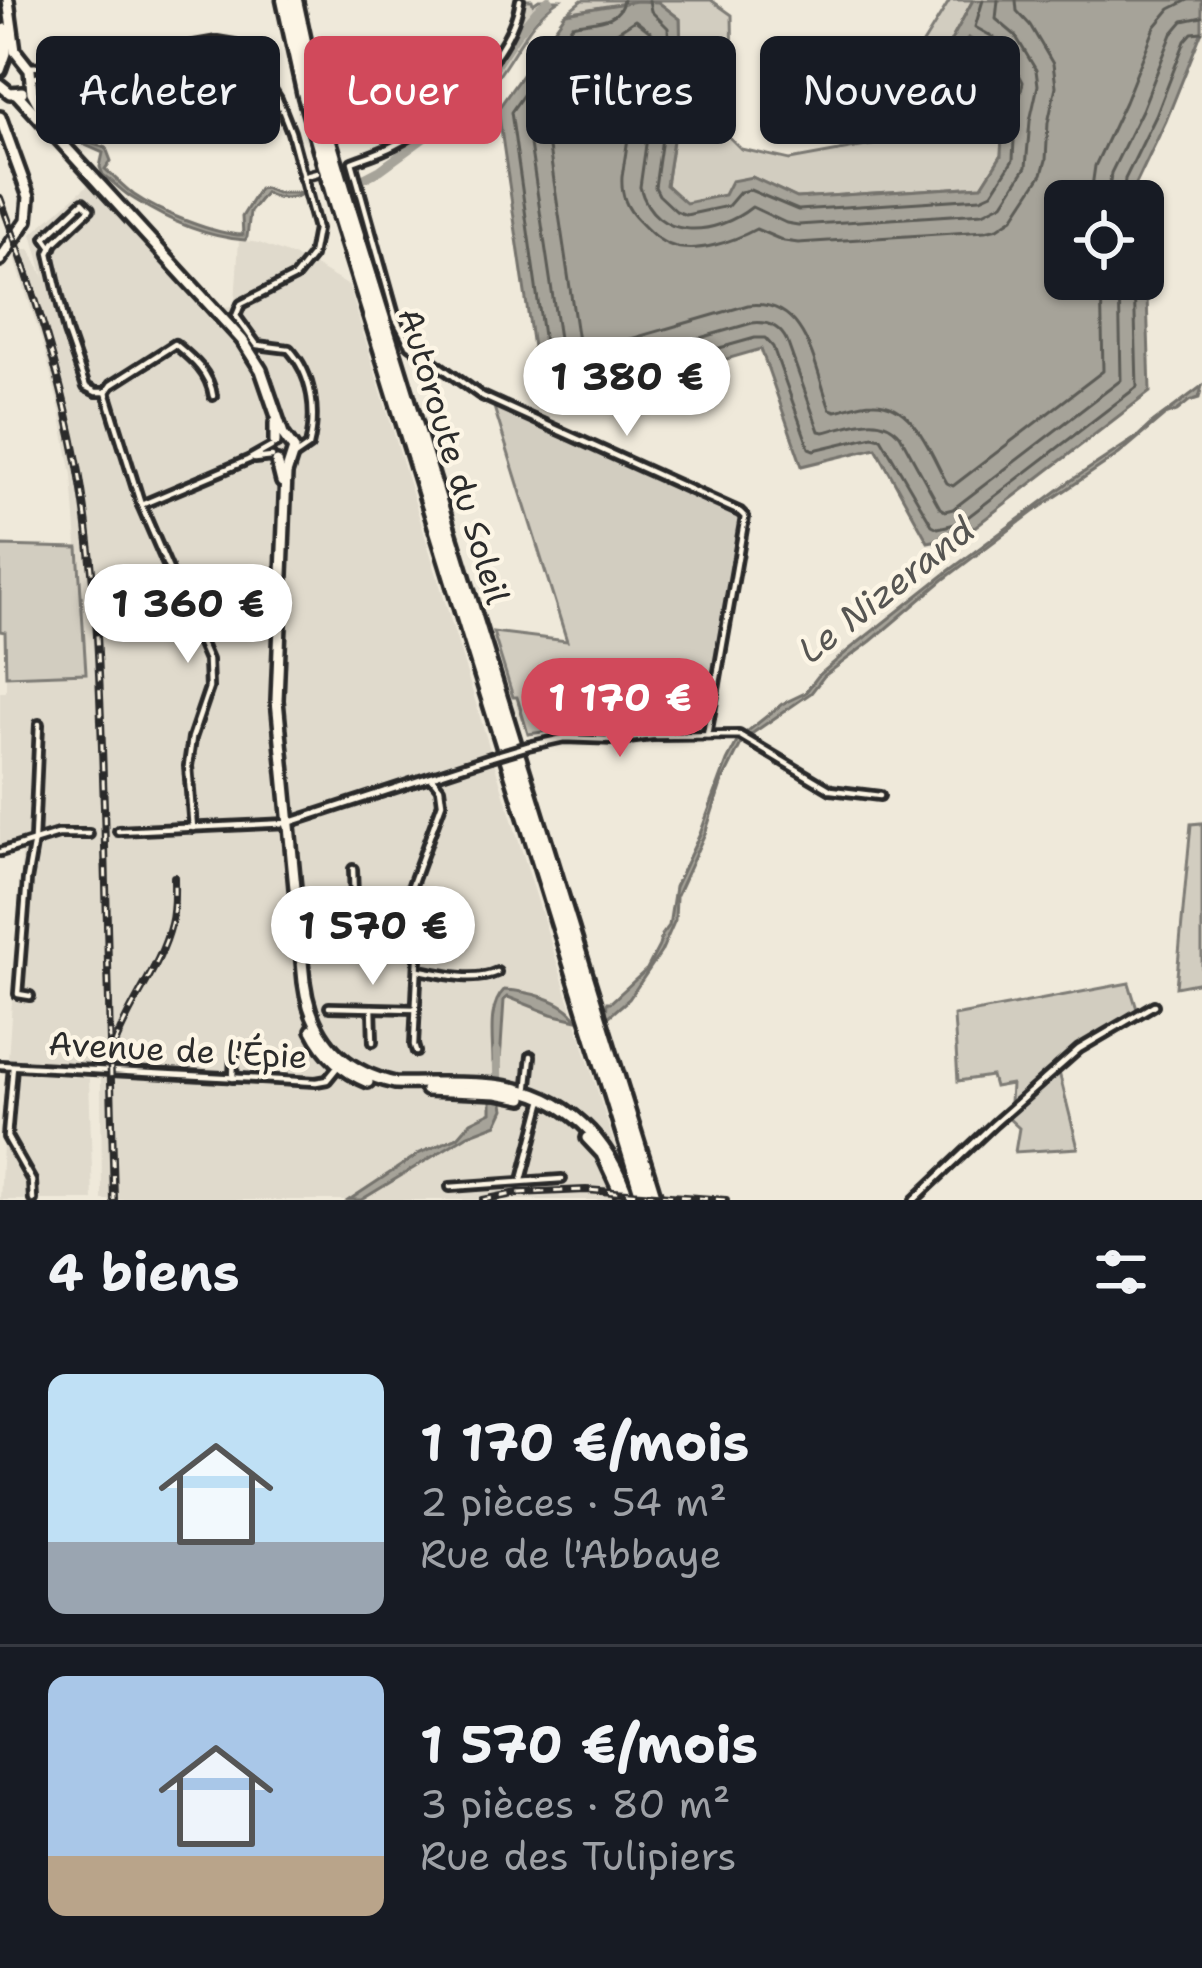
<!DOCTYPE html>
<html lang="fr">
<meta charset="utf-8">
<style>
:root{--surface:#171b24;--page:#20242c;--text:#f1f3f6;--muted:#9ea1a6;--line:#363941;--accent:#d1495b}
body{margin:0;font-family:"Shantell Sans",sans-serif;background:var(--page);color:var(--text);height:100vh;display:flex;flex-direction:column;font-size:45px;white-space:nowrap}
*{box-sizing:border-box;margin:0}
p{font-size:39px;color:var(--muted)}
.icon{flex:none;width:66px;height:66px;fill:none;stroke:currentColor;stroke-width:2;stroke-linecap:round;stroke-linejoin:round}
.map{position:relative;height:1200px;overflow:hidden}
.drawer{display:flex;flex-direction:column;background:var(--surface);flex:1}
.drawer>*{flex:none}
.banner{position:absolute;left:36px;top:36px;width:1131px;height:108px;display:flex;gap:24px}
.fabs{position:absolute;left:1044px;top:180px;display:grid;gap:24px}
.fabs a{display:grid;place-items:center;width:120px;height:120px;border-radius:18px;background:var(--surface);box-shadow:0 3px 9px #0004;font-size:60px}
.price{position:absolute;translate:-50% -102px;padding:0 27px;border-radius:42px;background:#fff;color:#222;font-size:39px;line-height:78px;filter:drop-shadow(0 3px 6px #0008)}
.price::after{content:'';position:absolute;left:50%;top:72px;width:36px;height:27px;margin-left:-18px;background:inherit;clip-path:polygon(0 0,100% 0,50% 100%)}
.price.current{background:var(--accent);color:#fff}
ul{padding:0;list-style:none}
li{display:flex;align-items:center;gap:36px;height:300px;padding:0 48px}
li+li{border-top:3px solid var(--line)}
li span{display:grid;place-items:center;flex:none;width:336px;height:240px;border-radius:18px;color:#555}
li>.icon{margin-inline-start:auto}
span .icon{width:144px;height:144px;fill:#fffc;stroke-width:1}
li b{font-size:51px}
h2{display:flex;justify-content:space-between;align-items:center;height:144px;padding:0 48px;font-size:51px}
.tag{padding:0 42px;border-radius:18px;background:var(--surface);box-shadow:0 3px 9px #0004;font-size:42px;line-height:108px}
.tag.current{background:var(--accent);color:#fff}
.map>svg:first-child{display:block}
</style>
<div class="map">
<svg width="1202" height="1200" viewBox="0 0 1202 1200">
<rect width="100%" height="100%" fill="#efe9da"/>
<filter id="ink" filterUnits="userSpaceOnUse"><feTurbulence type="fractalNoise" baseFrequency=".00833" numOctaves="2"/><feDisplacementMap in="SourceGraphic" scale="24" xChannelSelector="R" yChannelSelector="G"/><feConvolveMatrix kernelMatrix="1 2 1 2 8 2 1 2 1" color-interpolation-filters="sRGB"/></filter>
<g filter="url(#ink)">
<g fill="#e0dacc">
<path d="M89,184l120,134 26,-15 4,-63 20,3 47,18 43,25 142,467 141,447h-530l-1,-124 15,1v-12l-108,-5 15,-221 -23,8v-155h6v-16l80,-4 -14,-197 -12,-64 -16,-63 -32,-98 18,-1 14,28 -12,-43z"/>
<path d="M7,1072l82,6 4,122h-93z"/>
</g>
<g fill="#d2cdc0" stroke="#7e7c76" stroke-width="3">
<path d="M523,0h9l1,4 6,-4h20c-37,23 -47,69 -79,96 7,-38 38,-59 43,-96z"/>
<path d="M582,0h129l21,15 1,53 -14,59 22,22 49,11 93,-17 24,-49 12,-44 31,-50h23l-42,78 8,6 29,-46 24,11 20,32 -9,36 -2,39 -19,30 -185,12 -45,-21 -27,18 -39,9 -20,-19 16,-103 -2,-63 -22,-17h-21l-71,11z"/>
<path d="M493,404l248,112 -37,211c-20,14 -59,5 -83,2l7,-59 -73,-7 -5,68 -22,3 -11,-37h-4l-20,-65 74,9z"/>
<path d="M0,546l78,2 8,125 -80,3 -1,-44 -5,-1z"/>
<path d="M1202,823v159l-26,5 15,-163z"/>
<path d="M1129,983l8,26 -58,38 -69,56 1,-19 -17,3 -3,-11 -33,5 -4,-65z"/>
<path d="M1059,1072l19,76 -63,4 4,-24 -13,-12z"/>
</g>
<g fill="#a6a399" stroke="#75736d" stroke-width="3">
<path d="M973,0h229v31l-36,90 -30,63 -1,17h-70v78h78v-20l3,5 4,128 -186,143 -36,7 -52,-94 -74,18 -41,-117 -201,58 -20,-12 -42,-286 68,-96 71,-12 21,1 22,17 2,63 -16,103 20,18 38,-8 7,-14 21,-4 45,21 185,-12 19,-30 2,-39 8,-36 -19,-32 -24,-11 -29,46 -8,-6z"/>
<path d="M64,135l42,13 5,13 -6,8c9,8 20,19 29,26 23,16 81,40 109,40l-1,-18 17,-28 6,-1 12,5h26c-9,7 -28,6 -38,0l-15,19 -3,25 -2,3c-39,-3 -78,-20 -111,-41 -12,-7 -20,-17 -31,-24l-3,-8 3,-14 -27,-12 -7,2z"/>
<path d="M1202,386l-3,12 -10,3 -12,10 -12,4 -46,39 -86,58 -90,68 -72,61 -47,35 -13,17 -64,44 -4,-2 39,-31 23,-11 13,-17 32,-27 100,-79 119,-88 68,-45 13,-12z"/>
<path d="M739,738l4,2 -22,44 -15,47 -30,66 -1,23 -14,32 -32,47 -23,20 1,-17h4l36,-33 12,-23 3,-11 7,-9 6,-39 25,-53 27,-73z"/>
<path d="M504,990c22,1 61,9 73,30l-26,-6 -43,-17 -4,3 -4,62h-7c0,-23 -6,-55 11,-72z"/>
<path d="M491,1093h10l3,16 -7,15 -29,11 -107,65h-12l71,-47 38,-16 13,-15 20,-10z"/>
</g>
<g fill="none" stroke-linecap="round" stroke-linejoin="round">
<g stroke="#5c5b57" stroke-width="3">
<path d="M623,0c-3,24 -32,20 -51,25l-61,87 39,273 9,8 196,-55h10l8,9 36,101 5,2 59,-14 8,2 51,87 6,3 22,-5 177,-136 -3,-108"/>
<path d="M649,0l2,11 17,17 2,54 -15,105 4,8 17,16 10,4 42,-9 12,-14 10,-2 48,20 183,-12 11,-5 21,-33 2,-41 8,-37 -21,-40 -27,-15 8,-27"/>
<path d="M998,0l-2,19 19,16 21,35 2,15 -8,36 -4,46 -23,36 -20,10 -185,12 -12,-2 -34,-16c-36,29 -97,36 -112,-20l15,-106 -2,-47 -18,-14 -18,12 -36,7 -55,78 38,255 7,3 181,-52c16,-2 28,4 35,18l32,90 5,1c27,-6 55,-21 76,3l40,73 5,3 8,-2 168,-129 -2,-101"/>
<path d="M1016,0l1,11 13,14 23,39 3,22 -8,37 -2,37 -4,14 -29,44 -15,10 -13,3 -187,12 -14,-2 -28,-12c-22,12 -61,26 -86,16 -12,-4 -22,-15 -31,-24 -13,-13 -18,-26 -17,-44l15,-97 -2,-30 -6,-4 -38,9 -46,66 34,227 7,4 162,-47c60,-7 66,62 82,104l6,2c12,-3 25,-8 37,-8 41,-1 57,50 74,80l6,3 150,-115 -2,-92"/>
<path d="M1090,201l5,-35 30,-64 30,-75 15,-18 18,-9"/>
<path d="M1108,201l3,-28 31,-63 30,-76 11,-13 19,-4"/>
<path d="M1123,201l2,-22 31,-63 29,-75 7,-8 10,-1"/>
</g>
<g stroke="#a6a399" stroke-width="9">
<path d="M355,183l25,-13 89,-65 48,-71 20,-24 12,-10"/>
<path d="M497,1051l1,37"/>
</g>
<g stroke="#2b2b2b" stroke-width="14">
<g id="minor">
<path d="M520,0c-8,55 -77,121 -125,145 -13,7 -29,12 -43,17l44,157 14,26 70,50 260,117 5,5 -38,218"/>
<path d="M28,67l52,-2 137,-24 18,3 14,9 29,46 13,33 26,97 -5,27 -17,21 -54,27 -5,12 21,29 32,4c24,26 28,64 20,97l-16,11"/>
<path d="M34,78l23,-9"/>
<path d="M302,177l15,-4"/>
<path d="M52,248l-7,-10 38,-36 7,7 -36,34 -5,10 18,79 19,55 10,5h10"/>
<path d="M106,392l35,113 67,155 1,28 -17,50 -4,28 5,62"/>
<path d="M106,392l5,-7 64,-41c18,15 35,29 38,52"/>
<path d="M254,459l18,-2"/>
<path d="M141,505l107,-45 23,-13"/>
<path d="M528,746l36,-8 55,2 33,-4 87,-1 92,55 49,6"/>
<path d="M118,831l170,-8 203,-66"/>
<path d="M0,852l58,-18h31"/>
<path d="M353,869l2,59"/>
<path d="M392,927l9,-12 41,-112 -2,-15 -8,-10"/>
<path d="M293,930l99,-3 13,9 13,22 -4,87 2,7"/>
<path d="M419,970c25,4 54,13 78,2"/>
<path d="M30,996l-12,-2 9,-114 7,-40 5,-116"/>
<path d="M329,1007l87,2"/>
<path d="M372,1008l1,34"/>
<path d="M0,1065l316,17 11,-2 13,-16"/>
<path d="M13,1066l-6,71 25,44 1,19"/>
<path d="M233,1078l1,-25"/>
<path d="M527,1094l4,-38"/>
<path d="M522,1180l21,-81"/>
<path d="M450,1187l112,-8"/>
<path d="M914,1200l80,-76 85,-75 75,-44"/>
</g>
</g>
<g stroke="#2b2b2b" stroke-width="18">
<g id="primary">
<path d="M8,0l7,51 15,19 2,22 18,34"/>
<path d="M0,70l6,-17 -1,-24"/>
<path d="M0,85l10,8 12,-1"/>
<path d="M17,94l225,246 19,30 22,64 11,15 -8,25 -9,226 27,282c7,54 37,89 91,101 35,1 72,-2 106,3 65,9 109,53 128,114"/>
<path d="M0,117l29,80 -2,23 -27,40"/>
<path d="M275,442v-19"/>
<path d="M277,462l5,20"/>
<path d="M312,1030c12,24 31,42 56,52"/>
<path d="M426,1090l71,3 26,5"/>
<path d="M587,1138l15,16 19,41"/>
</g>
</g>
<g stroke="#2b2b2b" stroke-width="21">
<g id="motorway">
<path d="M284,0l21,96 31,108 308,996"/>
<path d="M295,0l21,97 33,112 306,991"/>
</g>
</g>
<use href="#minor" stroke="#fcf5e5" stroke-width="4.5"/>
<use href="#primary" stroke="#fcf5e5" stroke-width="9"/>
<use href="#motorway" stroke="#fcf5e5" stroke-width="12"/>
<g stroke="#2b2b2b" stroke-width="8">
<g id="rail">
<path d="M0,198c32,86 60,173 77,263 21,114 23,230 27,346 3,131 7,262 10,393"/>
<path d="M115,1044c15,-41 46,-78 56,-120 4,-15 3,-32 3,-47"/>
<path d="M483,1200l35,-7 68,-3 140,10"/>
</g>
</g>
<use href="#rail" stroke="#fcf5e5" stroke-width="3" stroke-dasharray="9" stroke-linecap="butt"/>
<g stroke="#2b2b2b" stroke-width="14" stroke-linecap="butt">
<path id="minor-bridge" d="M491,757l37,-11"/>
</g>
<use href="#minor-bridge" stroke="#fcf5e5" stroke-width="4.5"/>
</g>
</g>
<g text-anchor="middle" dominant-baseline="central" stroke-width="9" stroke-linejoin="round" paint-order="stroke">
<g font-size="33" fill="#2b2b2b" stroke="#fcf5e5">
<text transform="translate(454 456) rotate(73)">Autoroute du Soleil</text>
<text transform="translate(178 1050) rotate(3)">Avenue de l'Épie</text>
</g>
<g font-size="36" font-style="italic" fill="#565552" stroke="#fcf5e5">
<text transform="translate(886 590) rotate(-38)">Le Nizerand</text>
</g>
</g>
</svg>
<div class="fabs">
<a><svg class="icon" aria-label="locate" viewBox="0 0 24 24"><circle cx="12" cy="12" r="6"/><path d="M12 2v4M12 18v4M2 12h4M18 12h4"/></svg></a>
</div>
<b class="price" style="left:627px;top:439px">1 380 €</b>
<b class="price" style="left:188px;top:666px">1 360 €</b>
<b class="price current" style="left:620px;top:760px">1 170 €</b>
<b class="price" style="left:373px;top:988px">1 570 €</b>
<div class="banner">
<a class="tag">Acheter</a>
<a class="tag current">Louer</a>
<a class="tag">Filtres</a>
<a class="tag">Nouveau</a>
</div>
</div>
<section class="drawer">
<h2>4 biens<svg class="icon" aria-label="filters" viewBox="0 0 24 24"><path d="M4 7h16M4 17h16"/><circle cx="9" cy="7" r="2"/><circle cx="15" cy="17" r="2"/></svg></h2>
<ul>
<li><span style="background:linear-gradient(#bfe0f5 70%,#9aa5b1 0)"><svg class="icon" aria-label="home" viewBox="0 0 24 24"><path d="M3 11l9-7 9 7M6 9v11h12V9"/></svg></span><div><b>1 170 €/mois</b><p>2 pièces · 54 m²</p><p>Rue de l'Abbaye</p></div></li>
<li><span style="background:linear-gradient(#a9c7e8 75%,#b9a48a 0)"><svg class="icon" aria-label="home" viewBox="0 0 24 24"><path d="M3 11l9-7 9 7M6 9v11h12V9"/></svg></span><div><b>1 570 €/mois</b><p>3 pièces · 80 m²</p><p>Rue des Tulipiers</p></div></li>
</ul>
</section>
